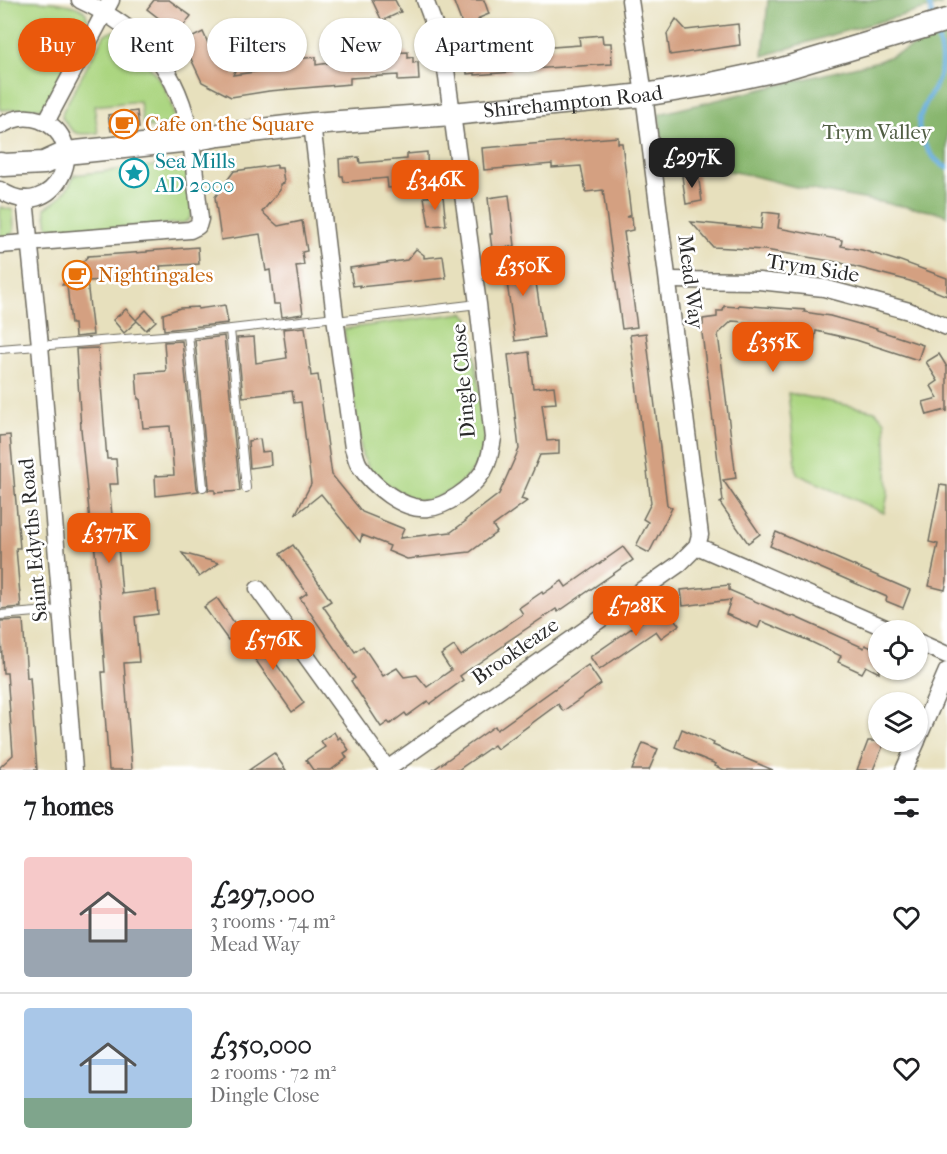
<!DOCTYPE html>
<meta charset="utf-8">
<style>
:root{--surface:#fff;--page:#f2f2f2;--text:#202124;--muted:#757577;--line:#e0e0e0;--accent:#ea580c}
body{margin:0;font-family:"IM FELL French Canon",serif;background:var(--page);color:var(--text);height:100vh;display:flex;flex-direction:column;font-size:22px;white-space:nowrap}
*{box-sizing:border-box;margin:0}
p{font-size:20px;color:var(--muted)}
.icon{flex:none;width:33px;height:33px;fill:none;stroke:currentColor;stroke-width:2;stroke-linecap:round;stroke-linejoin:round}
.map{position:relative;height:770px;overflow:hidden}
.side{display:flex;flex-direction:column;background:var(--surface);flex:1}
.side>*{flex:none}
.hud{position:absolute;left:18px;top:18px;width:600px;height:54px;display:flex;gap:12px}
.fabs{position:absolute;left:868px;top:620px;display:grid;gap:12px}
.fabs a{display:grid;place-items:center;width:60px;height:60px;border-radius:50%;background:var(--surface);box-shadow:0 2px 4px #0004;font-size:30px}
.price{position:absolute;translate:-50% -51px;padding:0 14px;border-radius:12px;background:var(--accent);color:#fff;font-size:20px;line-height:39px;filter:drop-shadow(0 2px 3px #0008)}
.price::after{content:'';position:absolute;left:50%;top:36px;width:18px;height:14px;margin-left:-9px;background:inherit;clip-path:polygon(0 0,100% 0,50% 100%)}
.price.active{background:#222;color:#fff}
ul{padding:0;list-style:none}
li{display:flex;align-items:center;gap:18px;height:150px;padding:0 24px}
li+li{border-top:2px solid var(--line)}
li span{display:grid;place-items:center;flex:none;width:168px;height:120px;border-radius:6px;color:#555}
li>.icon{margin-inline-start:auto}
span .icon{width:72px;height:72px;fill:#fffc;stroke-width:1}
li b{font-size:26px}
h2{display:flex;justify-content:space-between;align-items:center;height:72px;padding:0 24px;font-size:26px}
.tag{padding:0 21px;border-radius:27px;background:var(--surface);box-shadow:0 2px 4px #0004;font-size:21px;line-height:54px}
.tag.active{background:var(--accent);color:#fff}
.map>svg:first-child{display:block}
</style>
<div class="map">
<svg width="947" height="770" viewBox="0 0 947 770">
<rect width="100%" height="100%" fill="#fff"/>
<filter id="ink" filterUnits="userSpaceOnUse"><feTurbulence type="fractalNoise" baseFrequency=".0167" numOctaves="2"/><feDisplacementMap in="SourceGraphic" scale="12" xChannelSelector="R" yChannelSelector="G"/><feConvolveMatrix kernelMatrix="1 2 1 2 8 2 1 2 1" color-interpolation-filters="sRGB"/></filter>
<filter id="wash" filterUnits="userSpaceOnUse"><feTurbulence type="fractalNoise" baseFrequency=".008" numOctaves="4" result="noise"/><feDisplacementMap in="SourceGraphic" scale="24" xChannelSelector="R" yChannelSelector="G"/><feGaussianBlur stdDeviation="1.35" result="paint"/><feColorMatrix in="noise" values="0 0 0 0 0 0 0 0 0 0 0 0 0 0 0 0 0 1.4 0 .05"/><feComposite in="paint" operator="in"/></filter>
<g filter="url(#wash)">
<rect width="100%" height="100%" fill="#e7e0bd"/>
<g fill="#abd580" stroke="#6b8056" stroke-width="1.5">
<path d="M0,0c18,0 75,0 85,12 3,5 3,10 3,15l-40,76 -5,5 -43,2z"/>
<path d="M114,31l8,2 9,9 33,44 8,21 3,13 -2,3 -22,5 -3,-4 -5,1 -3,-24 -46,5 4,27c-22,2 -24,3 -36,-16l1,-6 42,-77z"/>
<path d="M186,162l6,50 -3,8 -6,3 -134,10 -4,-25c14,-8 23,-17 29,-33z"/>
<path d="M0,207l13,3 1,22 -6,4 -8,1z"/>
<path d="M463,313l6,5 16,112 -2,20 -9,19 -17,18 -21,11 -11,3 -13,-2 -38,-22 -12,-22 -18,-126z"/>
<path d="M788,393l87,18 10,10 3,73 -4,19 -87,-39z"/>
</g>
<g fill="#88b66e" stroke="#5a704c" stroke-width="1.5">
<path d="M768,0h172l1,5 -100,27 -78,24z"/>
<path d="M947,35v181l-6,-3 -145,-26 -46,-12 -86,-16 -5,-45 220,-53 57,-24z"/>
</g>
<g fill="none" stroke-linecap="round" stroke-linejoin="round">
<g stroke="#63acda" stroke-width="5">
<path d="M928,0l5,19"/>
<path d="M935,28c4,14 9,31 5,46 -4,15 -16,28 -20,43 -6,18 12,43 27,51"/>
</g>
</g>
<g id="blocks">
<g fill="#d4a081">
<path d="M154,0h15l22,16 -13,17 -31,-24z"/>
<path d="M372,0h23l6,12 -19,9z"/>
<path d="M453,0h31l5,14 -10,4 1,1 -2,1 9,32 16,-1 9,21 -37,3v-2l-8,1 -1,-20 7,-1z"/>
<path d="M676,19l10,11 52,-6 2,21 -70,10 -3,-21z"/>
<path d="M203,32l9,20 14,-20 21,14 -14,29 48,-7 -1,-3 4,-5 32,-3v8l13,-2 55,-4v-6l24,-1v6l5,-1v6l5,-1 1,18 -21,1v-6l-48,3v6l-81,7 -38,6 -29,-15 -19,-40z"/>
<path d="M602,35l1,8h8l1,21 -82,5 -5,-20 55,-4 -1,-8z"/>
<path d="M137,111l2,17 -28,3 -3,-16z"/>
<path d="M618,137v6h4l9,72 -5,2h6l1,13 -9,2 13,95 -15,2 -19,-139 -17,2 -5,-26 -29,2v-4l-68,6 -2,-22z"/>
<path d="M427,152l1,33 -40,3 -1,-10 -43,4 -1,-6h-3l-1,-17 20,-2 1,6 47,-4v-5z"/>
<path d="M277,165v3h5l2,15 -4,1v6l-18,22 16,14 24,-5 5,30 -5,1 2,13 -8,1 7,48 -21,3 -2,-13h-6l-4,-34 -4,1 -6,-37 -39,6 -6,-43 19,-26z"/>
<path d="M698,174l4,27 -16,3 -4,-28z"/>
<path d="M509,195l6,51 -23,3 -2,-15h2l-4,-36z"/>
<path d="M443,196l3,29 -17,1 -5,-29z"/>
<path d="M763,212l17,2 -2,14 64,12 -1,6 21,4 36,11v-1l49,18v18l-37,-15 -73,-19 -72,-12 -52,-3 -22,-25 70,7z"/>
<path d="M198,247l1,17 -39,2 1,6 -28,2v5l-46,2 6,54 -18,2 -1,-13h-3l-4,-39h-5l26,-29 59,-4v-1z"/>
<path d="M416,249l8,6v3l19,-2 3,22 -86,9v-2l-7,1 -3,-18 57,-8z"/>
<path d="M524,250l3,20 7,-1 10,68 -29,4 -12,-88z"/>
<path d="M225,305l3,18 -64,7 -1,-16 17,-6 18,-1v2z"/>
<path d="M739,305l66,5 -1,2 26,4 47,13v1l46,15 -5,15 -62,-20 -40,-9 -2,11 -40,-6v-4l-17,-1 1,-8 -26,-2 -14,13 18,144 -13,2 37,54 -12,9 -28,-40 3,-2 -22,-176h2v-6l14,-2v-6h6l1,-5 14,1z"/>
<path d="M126,309l10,11 10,-10 10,11 -10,9 -9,-9 -13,12 -11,-13z"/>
<path d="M305,327l6,49 7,-1 14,100 30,37 42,17 -4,9 51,-6 15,-11 -1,-1 34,-26 20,-45 -11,-94 21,-3 4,36 21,-2 2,17 -14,1 5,37 12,-1v14l-19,1 -19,44 6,2 -34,25 4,6 -27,20 -63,7 -19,-8 2,-5 -28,-11 -2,7 -39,-48 -26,21 16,-31 -10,-82 -7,1 -2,-12 -49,6 -6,-59 17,-1 2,26 31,-5 -4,-29z"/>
<path d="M646,333l21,172 5,3 -23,45 -13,-7 12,-24 -5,-3 8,-16 -21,-168z"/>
<path d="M224,336l16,155 -25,2v-3h-7l1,-4 -14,-146z"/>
<path d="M182,341l15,147 2,3 -43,5 -1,-20 19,-1 -4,-49 -27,2 -3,-29h-2l-2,-26 30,-2 -2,-29z"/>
<path d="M98,348l9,111h9l2,25h-9l6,63 3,-1 4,48 34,-4 2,24 -23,3 4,45 -15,1 8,107h-23l-7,-98h3l-5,-71 -6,-59h-2l-11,-113 -5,-80z"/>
<path d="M939,354l8,13v45l-1,-2 -19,5 -4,-13 15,-4 -7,-12 7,-5 -12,-19z"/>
<path d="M10,435l10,113h-4l5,59 -21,2v-173z"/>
<path d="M260,439l2,13 8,-1 1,14 -21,3 -2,-27z"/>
<path d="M940,485l7,1v94l-2,10 -16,-4 9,-42 -9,-2z"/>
<path d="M776,532l134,58 -7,18 -17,-7 1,-4 -117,-51z"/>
<path d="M293,545l38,56 -8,5 32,46 8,-6 20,30 14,-8 7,9 13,-2 10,12 24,-17 -10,-15 13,-9 7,10 62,-42 -4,-6 23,-16 1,2 19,-13 4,6 57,-40 10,13 -75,52 -2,-3 -51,34 1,1 -46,32 3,4 -33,24 -2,-3 -21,15 -2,-3 -15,11 -2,-2 -7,5 -30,-46 4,-3 -55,-80 7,-5 -27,-39z"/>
<path d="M182,553l37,10 -20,14z"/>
<path d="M729,585v5l63,27 1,-1 71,32 1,-3 14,6v22l-13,-7 -4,7 -24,-11 3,-6 -34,-16 -46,-19 -3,7 -32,-14 5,-14 -48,6 -2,-16z"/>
<path d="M217,598l23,33 -12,9 -24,-33z"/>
<path d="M664,606l15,19 -18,13 -5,-7 -57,39 -9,-13z"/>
<path d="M23,620l4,58 3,-1 7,93h-37v-3l13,-12 -6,-82h-4l-3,-52z"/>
<path d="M253,631l51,72 -12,9 -51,-73z"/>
<path d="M588,665l13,19 -38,27 -5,-7 -61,45 -3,-4 -36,25h-25l62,-44 2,4z"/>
<path d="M682,729l32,14 -1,2 60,25h-49l-9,-4 1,-2 -41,-17z"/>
<path d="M334,732l4,7 2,-2 9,13 -5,3 3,5 -16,12h-18l-7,-10 19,-13 -4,-6z"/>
<path d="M868,741h17l-12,29h-16z"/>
<path d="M643,743l15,6 -9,21h-17z"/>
<path d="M274,753l12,17h-37z"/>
</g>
</g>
</g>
<g filter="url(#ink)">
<use href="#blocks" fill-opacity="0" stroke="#6d6a5e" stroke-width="1.5"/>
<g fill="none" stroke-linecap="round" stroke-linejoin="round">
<g stroke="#6d6a5e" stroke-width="10">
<g id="lane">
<path d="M336,321l142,-17"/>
<path d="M230,330l16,158"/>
<path d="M188,334l15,153"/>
<path d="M0,349l188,-15 147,-17"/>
<path d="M0,615l61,-5"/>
</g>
</g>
<g stroke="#6d6a5e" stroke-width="19">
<g id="street">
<path d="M46,122l65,-122"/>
<path d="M312,124l23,193 18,131c2,5 3,12 6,17 13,20 44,46 69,43 18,-1 44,-20 54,-35 7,-10 9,-23 11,-35l-15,-134 -32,-234 -11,-43 -10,-27"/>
<path d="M0,126c13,-8 25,-11 40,-6 55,20 14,107 -40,70"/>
<path d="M25,199l15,146 34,425"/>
<path d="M0,245l190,-15 8,-4 2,-7 -9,-79c-12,-71 -47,-110 -111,-140"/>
<path d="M668,280l91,1 65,7 85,23 38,16"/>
<path d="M697,546l193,84"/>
<path d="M258,589l130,181"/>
<path d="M918,642l29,13"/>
<path d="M918,738l29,-67"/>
<path d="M386,770l293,-206 18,-18 3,-11 -56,-440 -14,-95"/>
<path d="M904,770l13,-29"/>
</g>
</g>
<g stroke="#6d6a5e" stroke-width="25">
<g id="secondary">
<path id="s1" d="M0,164l4,1 40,-2 22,-10 125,-13 28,-5 93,-11 140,-10 192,-19 67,-11 71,-15 165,-49"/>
</g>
</g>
<use href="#lane" stroke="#fff" stroke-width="8"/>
<use href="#street" stroke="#fff" stroke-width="16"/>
<use href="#secondary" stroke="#fff" stroke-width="22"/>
</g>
</g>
<defs>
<g id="cafe-ring" transform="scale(1.5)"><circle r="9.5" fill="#fff" stroke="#e8710a" stroke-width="1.5"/><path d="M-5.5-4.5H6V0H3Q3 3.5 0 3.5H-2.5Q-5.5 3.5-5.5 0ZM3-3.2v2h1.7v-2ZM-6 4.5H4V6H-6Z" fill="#e8710a"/></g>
<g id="sight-ring" transform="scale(1.5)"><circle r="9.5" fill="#fff" stroke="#0f9aa8" stroke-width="1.5"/><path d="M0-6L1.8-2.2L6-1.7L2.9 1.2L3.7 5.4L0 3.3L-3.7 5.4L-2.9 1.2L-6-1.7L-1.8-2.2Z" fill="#0f9aa8"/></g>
</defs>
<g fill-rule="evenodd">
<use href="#cafe-ring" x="124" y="124"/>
<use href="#sight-ring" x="134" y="173"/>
<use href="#cafe-ring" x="77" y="275"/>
</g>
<g text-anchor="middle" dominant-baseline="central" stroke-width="5" stroke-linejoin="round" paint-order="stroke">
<g font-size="21" fill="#2b2b2b" stroke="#fff">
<text stroke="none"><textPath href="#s1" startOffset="578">Shirehampton Road</textPath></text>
<text transform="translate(813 268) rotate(9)">Trym Side</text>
<text transform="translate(691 282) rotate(83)">Mead Way</text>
<text transform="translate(463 381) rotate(-95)">Dingle Close</text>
<text transform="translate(33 540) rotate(-95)">Saint Edyths Road</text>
<text transform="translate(515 651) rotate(-35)">Brookleaze</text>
</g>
<g font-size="21" fill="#c56008" stroke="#fff" text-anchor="start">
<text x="145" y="124">Cafe on the Square</text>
<text x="98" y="275">Nightingales</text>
</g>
<g font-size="21" fill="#515e44" stroke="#fff">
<text x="877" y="132">Trym Valley</text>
</g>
<g font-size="21" fill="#0d838f" stroke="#fff" text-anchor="start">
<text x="155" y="161">Sea Mills<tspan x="155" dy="24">AD 2000</tspan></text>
</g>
</g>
</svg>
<div class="fabs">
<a><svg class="icon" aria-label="locate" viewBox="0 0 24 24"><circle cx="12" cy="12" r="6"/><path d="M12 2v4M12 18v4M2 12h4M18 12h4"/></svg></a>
<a><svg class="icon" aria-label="layers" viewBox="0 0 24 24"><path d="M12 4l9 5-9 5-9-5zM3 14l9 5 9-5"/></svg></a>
</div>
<b class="price active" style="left:692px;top:189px">£297K</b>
<b class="price" style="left:435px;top:211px">£346K</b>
<b class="price" style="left:523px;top:297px">£350K</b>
<b class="price" style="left:773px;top:373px">£355K</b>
<b class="price" style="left:109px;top:564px">£377K</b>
<b class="price" style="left:636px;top:637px">£728K</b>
<b class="price" style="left:273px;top:671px">£576K</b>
<div class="hud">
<a class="tag active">Buy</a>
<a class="tag">Rent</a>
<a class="tag">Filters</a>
<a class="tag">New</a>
<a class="tag">Apartment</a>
</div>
</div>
<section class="side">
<h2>7 homes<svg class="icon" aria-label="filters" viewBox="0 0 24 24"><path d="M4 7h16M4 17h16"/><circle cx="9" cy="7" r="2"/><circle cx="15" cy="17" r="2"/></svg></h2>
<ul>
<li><span style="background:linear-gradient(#f6c9c9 60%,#9aa5b1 0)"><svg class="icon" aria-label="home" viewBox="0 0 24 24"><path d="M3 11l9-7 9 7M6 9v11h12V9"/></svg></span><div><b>£297,000</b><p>3 rooms · 74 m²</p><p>Mead Way</p></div><svg class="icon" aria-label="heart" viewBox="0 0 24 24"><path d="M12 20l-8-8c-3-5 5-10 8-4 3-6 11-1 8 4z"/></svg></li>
<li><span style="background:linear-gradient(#a9c7e8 75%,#7fa58c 0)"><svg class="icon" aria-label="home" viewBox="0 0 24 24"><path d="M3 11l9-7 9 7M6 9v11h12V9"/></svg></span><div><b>£350,000</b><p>2 rooms · 72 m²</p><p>Dingle Close</p></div><svg class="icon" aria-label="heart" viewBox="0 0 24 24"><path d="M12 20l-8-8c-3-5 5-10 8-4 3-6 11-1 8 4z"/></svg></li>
</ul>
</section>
